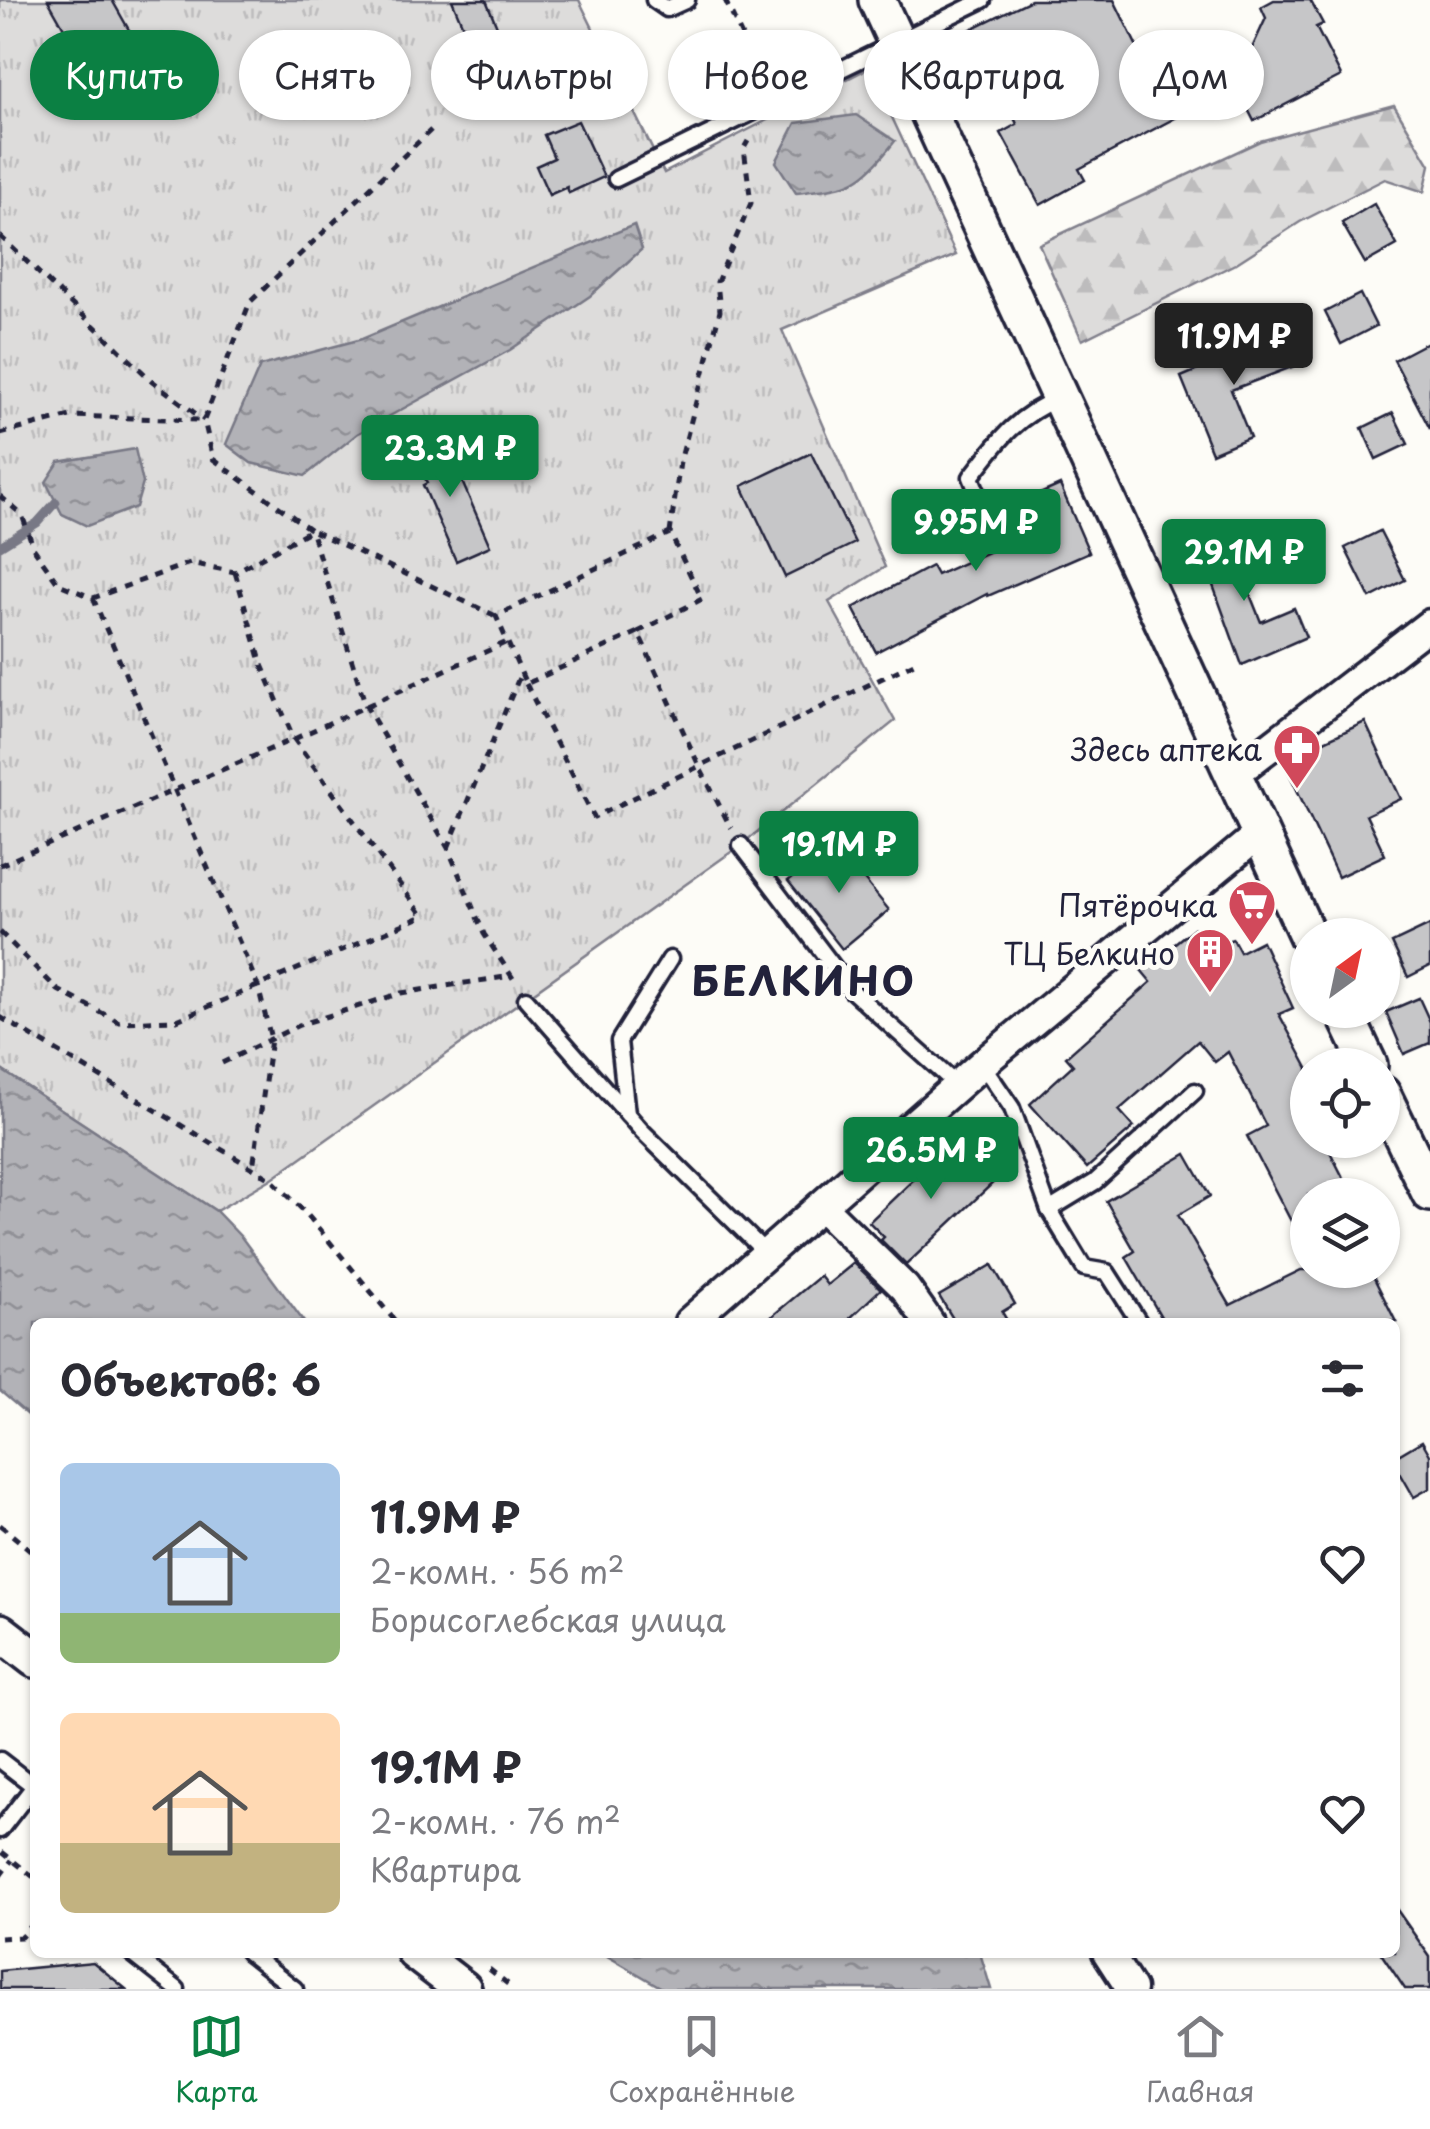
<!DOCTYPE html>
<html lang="ru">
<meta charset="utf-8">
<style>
:root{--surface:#fff;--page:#f7f7f7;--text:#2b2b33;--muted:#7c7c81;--line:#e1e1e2;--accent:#0b8043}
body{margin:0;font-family:"Playpen Sans",sans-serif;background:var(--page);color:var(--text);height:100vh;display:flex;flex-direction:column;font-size:38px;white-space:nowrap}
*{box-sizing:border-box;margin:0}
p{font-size:32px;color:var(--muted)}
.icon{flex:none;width:55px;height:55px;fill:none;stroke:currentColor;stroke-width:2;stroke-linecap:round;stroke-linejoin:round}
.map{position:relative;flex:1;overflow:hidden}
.sheet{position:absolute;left:30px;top:1318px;width:1370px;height:640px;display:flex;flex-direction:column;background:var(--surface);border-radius:15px;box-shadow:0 2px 8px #0004}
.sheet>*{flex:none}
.banner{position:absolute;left:30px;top:30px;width:1370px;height:90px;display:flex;gap:20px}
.needle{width:65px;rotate:33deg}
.tools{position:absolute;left:1290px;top:918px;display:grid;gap:20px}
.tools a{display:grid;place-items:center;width:110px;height:110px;border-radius:50%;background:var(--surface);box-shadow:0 2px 8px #0004;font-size:50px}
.price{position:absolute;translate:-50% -85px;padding:0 22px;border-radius:10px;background:var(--accent);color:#fff;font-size:32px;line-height:65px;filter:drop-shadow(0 2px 5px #0008)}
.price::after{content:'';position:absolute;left:50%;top:60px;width:30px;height:22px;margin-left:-15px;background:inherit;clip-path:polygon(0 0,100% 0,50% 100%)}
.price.on{background:#222;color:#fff}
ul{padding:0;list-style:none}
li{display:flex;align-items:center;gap:30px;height:250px;padding:0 30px}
li span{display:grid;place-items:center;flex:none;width:280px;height:200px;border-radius:15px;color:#555}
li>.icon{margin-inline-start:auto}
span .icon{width:120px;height:120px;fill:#fffc;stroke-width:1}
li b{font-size:42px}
h2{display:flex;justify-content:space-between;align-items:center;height:120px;padding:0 30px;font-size:42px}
.pill{padding:0 35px;border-radius:45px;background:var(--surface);box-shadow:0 2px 8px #0004;font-size:35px;line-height:90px}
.pill.on{background:var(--accent);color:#fff}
.dock{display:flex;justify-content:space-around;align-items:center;height:140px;border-top:2px solid var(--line);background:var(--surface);font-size:28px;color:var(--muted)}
.dock a{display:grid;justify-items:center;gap:5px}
.dock .on{color:var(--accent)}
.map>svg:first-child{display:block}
</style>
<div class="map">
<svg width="1430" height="1989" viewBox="0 0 1430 1989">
<defs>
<pattern id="forest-firs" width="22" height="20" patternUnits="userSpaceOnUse" patternTransform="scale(2.5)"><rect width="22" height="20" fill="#dddcdb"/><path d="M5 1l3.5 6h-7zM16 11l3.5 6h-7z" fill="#bdbcbd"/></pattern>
<pattern id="park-tufts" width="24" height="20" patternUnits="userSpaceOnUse" patternTransform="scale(2.5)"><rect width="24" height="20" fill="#dddcdb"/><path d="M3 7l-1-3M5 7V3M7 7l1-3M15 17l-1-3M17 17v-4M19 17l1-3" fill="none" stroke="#bdbcbd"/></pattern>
<pattern id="water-ripples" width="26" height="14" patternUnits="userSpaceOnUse" patternTransform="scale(2.5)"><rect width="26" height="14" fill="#b2b2b7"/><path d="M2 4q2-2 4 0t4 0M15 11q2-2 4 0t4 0" fill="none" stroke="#909096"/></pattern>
</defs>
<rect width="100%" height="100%" fill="#fdfcf7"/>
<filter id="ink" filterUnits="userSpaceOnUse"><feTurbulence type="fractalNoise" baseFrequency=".01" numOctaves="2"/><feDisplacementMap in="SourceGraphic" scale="20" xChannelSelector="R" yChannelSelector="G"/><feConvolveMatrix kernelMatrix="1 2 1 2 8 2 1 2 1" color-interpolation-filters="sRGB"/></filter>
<g filter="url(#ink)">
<path fill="url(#forest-firs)" stroke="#807f8b" stroke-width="2.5" d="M1394,105l36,60 -6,27 -39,-13 -85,43 -65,42 -153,76 -43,-96 221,-103z"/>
<path fill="url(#park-tufts)" stroke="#807f8b" stroke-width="2.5" d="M0,0h579l85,173 205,-105 87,187 -174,75 103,237 -56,35 66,119 -154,124 -470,334 -55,32 -216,-142z"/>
<g fill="url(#water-ripples)" stroke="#787885" stroke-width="2.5">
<path d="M856,115l39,26c-36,46 -43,45 -99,52l-20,-31 20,-39z"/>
<path d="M634,225l8,24 -52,47 -80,54 -153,84 -52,42 -54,-13 -25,-19 34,-78 102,-27z"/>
<path d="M135,449l8,34 -7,24 -49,19 -25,-12 -16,-32 13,-20z"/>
<path d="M0,1069l216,142 26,27 62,84h-269v99l-35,-30z"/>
<path d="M602,1953h378l11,36h-327z"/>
</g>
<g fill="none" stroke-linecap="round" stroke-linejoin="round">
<path stroke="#787885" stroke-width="9" d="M0,546l37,-23 19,-21"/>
</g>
<g fill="#c6c6c8" stroke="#22223b" stroke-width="2.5">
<path d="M48,0h64l51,90 -48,28z"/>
<path d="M452,0h34l23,55 -29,12z"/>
<path d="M1031,0h83l28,57 19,-10 33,61 -115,61 6,11 -45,25 -39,-72 16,-9 -46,-95z"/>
<path d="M1274,0h36l13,24 -7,3 25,49 -87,45 -26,-51 18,-9 20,-43 -5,-11z"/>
<path d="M578,121l26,56 -35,16 -2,-6 -18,8 -13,-29 18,-8 -10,-23z"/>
<path d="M1374,204l23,41 -32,18 -23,-40z"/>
<path d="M1360,294l16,32 -35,18 -16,-32z"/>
<path d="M1288,332l12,32 -69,26 19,47 -38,16 -31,-76z"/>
<path d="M1430,341v88l-36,-69z"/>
<path d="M1393,413l15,31 -32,15 -14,-31z"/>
<path d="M438,434l14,38 5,-2 33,76 -34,15 -33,-76 4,-2 -15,-39z"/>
<path d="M811,453l44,90 -70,34 -43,-91z"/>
<path d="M1060,485l29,67 -101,44 -1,-2 -111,58 -23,-44 79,-42 5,9 100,-45 -13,-29z"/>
<path d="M1380,531l25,49 -35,18 -25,-50z"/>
<path d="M1225,532l36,90 33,-14 12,29 -64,28 -32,-88 -4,2 -14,-34z"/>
<path d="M1365,722l36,77 -35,16 19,40 -47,22 -55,-117z"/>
<path d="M835,844l54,66 -47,39 -54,-68z"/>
<path d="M1430,925v41l-22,11 -16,-34z"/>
<path d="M1194,928l8,7 21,7 10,-3 7,13 22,-11 31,67 -14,6 29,54v72h16l28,55h-44v59l-61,-118 19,-10 -38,-74 -13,10 -17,-21 -79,69 15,17 -47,41 -57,-64 43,-39 -7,-8 85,-75 -10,-12z"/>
<path d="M1419,998l11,24v21l-26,11 -18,-42z"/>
<path d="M956,1139l39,42 -89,84 -25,-25 3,-3 -15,-15z"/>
<path d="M1186,1154l24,42 -32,19 52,90 71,-35h69l26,52h-232l-38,-65 9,-6 -29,-50z"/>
<path d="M854,1263l27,26 -35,33h-81l55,-46 7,9z"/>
<path d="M992,1265l23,39 -13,8 6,10h-53l-16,-26z"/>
<path d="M1422,1441l8,14v33l-16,9 -19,-33v-7z"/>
<path d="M1395,1907l35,50v32h-25l-25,-37h15z"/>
<path d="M93,1962l33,27h-126v-18z"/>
</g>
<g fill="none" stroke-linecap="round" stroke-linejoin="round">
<g stroke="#22223b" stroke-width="21">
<g id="service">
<path d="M654,0l13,9 20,-9"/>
<path d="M616,179l367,-179"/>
<path d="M991,527l-20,-50c28,-37 45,-61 90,-80"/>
<path d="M741,845l111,146 106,95"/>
<path d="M526,999l116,132 125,123"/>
<path d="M982,1064l30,44 37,102 35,58 23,4 32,50"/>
<path d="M627,1114l-8,-73 51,-82"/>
<path d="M1049,1210l46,-28 100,-91"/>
<path d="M0,1760l35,27"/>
<path d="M0,1830l34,-44"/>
<path d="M130,1952l47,37"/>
<path d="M248,1952l47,37"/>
</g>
</g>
<g stroke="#22223b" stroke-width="35">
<g id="minor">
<path d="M1232,776l198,-152"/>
<path d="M821,1206l84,82 24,34"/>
<path d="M689,1322l293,-258 277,-230"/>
<path d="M1107,1952l24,37"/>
</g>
</g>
<g stroke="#22223b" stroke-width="42">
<g id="tertiary">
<path d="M877,0l431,937"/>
<path d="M1343,1010l26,55"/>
<path d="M1382,1094l48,99"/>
<path d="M0,1632l35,27"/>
<path d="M415,1952l48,37"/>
</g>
</g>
<g stroke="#22223b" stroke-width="5" stroke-dasharray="8 8" stroke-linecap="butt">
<path d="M725,0l39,83"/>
<path d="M431,130l-181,172 -46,118 9,39 98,71 55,176 82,142 36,86 32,49"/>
<path d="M0,236l151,144 53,40"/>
<path d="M0,434l70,-18 131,4"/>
<path d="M0,496l22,19 12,34 25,35 34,14 97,-35 45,9 76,-42 185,86"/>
<path d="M670,533l10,-71 40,-151 -3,-29 34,-79 -7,-55 4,-7"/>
<path d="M93,598l165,388 13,53 -18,129"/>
<path d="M638,632l-112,52 -30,-68 174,-83 32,66 -64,33 62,136 31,60"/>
<path d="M526,684l68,133 324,-156"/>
<path d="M448,848l73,-175"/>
<path d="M0,865l294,-126 213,-97"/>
<path d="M0,932l58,58 61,32 58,-2 246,-104 -129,-177 -32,-74 -27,-93"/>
<path d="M0,1017l271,162 34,33 91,110"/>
<path d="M222,1063l77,-38 102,-32 110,-17"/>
<path d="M0,1525l35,29"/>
<path d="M2,1852l33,26"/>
<path d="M0,1876l12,-16"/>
<path d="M0,1938l21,-1 14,-15"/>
<path d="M489,1969l25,20"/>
</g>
<use href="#service" stroke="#fdfcf7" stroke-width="14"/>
<use href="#minor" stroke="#fdfcf7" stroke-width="28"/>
<use href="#tertiary" stroke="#fdfcf7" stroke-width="35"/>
</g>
</g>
<defs>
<g id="pharmacy-pin" transform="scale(2.5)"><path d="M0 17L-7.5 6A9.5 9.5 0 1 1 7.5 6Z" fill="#d1495b" stroke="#fdfcf7"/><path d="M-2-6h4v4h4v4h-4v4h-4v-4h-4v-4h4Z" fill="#fff"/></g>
<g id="supermarket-pin" transform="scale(2.5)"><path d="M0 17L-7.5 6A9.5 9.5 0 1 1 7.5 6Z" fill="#d1495b" stroke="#fdfcf7"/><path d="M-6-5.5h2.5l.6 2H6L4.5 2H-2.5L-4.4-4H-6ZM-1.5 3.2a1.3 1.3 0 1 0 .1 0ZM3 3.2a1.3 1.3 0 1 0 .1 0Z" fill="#fff"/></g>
<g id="building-pin" transform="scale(2.5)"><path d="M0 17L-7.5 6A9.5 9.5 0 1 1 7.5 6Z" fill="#d1495b" stroke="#fdfcf7"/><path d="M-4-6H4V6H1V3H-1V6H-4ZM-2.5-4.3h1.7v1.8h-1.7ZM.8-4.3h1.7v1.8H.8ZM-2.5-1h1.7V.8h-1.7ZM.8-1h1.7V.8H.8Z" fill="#fff"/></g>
</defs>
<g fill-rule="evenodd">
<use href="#pharmacy-pin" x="1297" y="748"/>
<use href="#supermarket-pin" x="1252" y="904"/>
<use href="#building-pin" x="1210" y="952"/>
</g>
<g text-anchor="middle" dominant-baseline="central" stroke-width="10" stroke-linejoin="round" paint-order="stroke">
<g font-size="30" fill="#22223b" stroke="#fdfcf7" text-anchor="end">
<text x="1262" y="748">Здесь аптека</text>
<text x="1217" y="904">Пятёрочка</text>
<text x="1175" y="952">ТЦ Белкино</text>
</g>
<g font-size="40" font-weight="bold" letter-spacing="2.5" fill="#22223b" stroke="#fdfcf7">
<text x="804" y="979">БЕЛКИНО</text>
</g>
</g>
</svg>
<div class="tools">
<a><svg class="needle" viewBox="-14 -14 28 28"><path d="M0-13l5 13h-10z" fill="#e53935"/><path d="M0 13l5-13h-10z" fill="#7c7c81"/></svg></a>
<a><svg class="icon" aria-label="locate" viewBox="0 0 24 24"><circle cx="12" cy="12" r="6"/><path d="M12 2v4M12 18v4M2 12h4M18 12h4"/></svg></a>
<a><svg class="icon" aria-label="layers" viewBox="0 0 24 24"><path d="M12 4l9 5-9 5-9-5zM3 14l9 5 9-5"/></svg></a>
</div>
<b class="price on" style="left:1234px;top:388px">11.9M ₽</b>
<b class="price" style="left:450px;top:500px">23.3M ₽</b>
<b class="price" style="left:976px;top:574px">9.95M ₽</b>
<b class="price" style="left:1244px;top:604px">29.1M ₽</b>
<b class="price" style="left:839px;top:896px">19.1M ₽</b>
<b class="price" style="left:931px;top:1202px">26.5M ₽</b>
<div class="banner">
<a class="pill on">Купить</a>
<a class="pill">Снять</a>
<a class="pill">Фильтры</a>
<a class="pill">Новое</a>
<a class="pill">Квартира</a>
<a class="pill">Дом</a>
</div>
<section class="sheet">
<h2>Объектов: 6<svg class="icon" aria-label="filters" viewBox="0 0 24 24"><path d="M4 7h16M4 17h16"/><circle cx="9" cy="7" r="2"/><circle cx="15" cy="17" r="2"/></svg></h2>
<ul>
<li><span style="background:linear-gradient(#a9c7e8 75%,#8fb573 0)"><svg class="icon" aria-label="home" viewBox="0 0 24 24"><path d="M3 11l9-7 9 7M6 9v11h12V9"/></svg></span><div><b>11.9M ₽</b><p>2-комн. · 56 m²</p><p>Борисоглебская улица</p></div><svg class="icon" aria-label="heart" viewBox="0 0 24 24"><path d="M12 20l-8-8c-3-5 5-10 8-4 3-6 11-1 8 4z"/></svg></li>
<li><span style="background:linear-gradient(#ffd9b3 65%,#c2b280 0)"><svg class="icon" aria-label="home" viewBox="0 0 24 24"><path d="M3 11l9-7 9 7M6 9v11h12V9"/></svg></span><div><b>19.1M ₽</b><p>2-комн. · 76 m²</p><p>Квартира</p></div><svg class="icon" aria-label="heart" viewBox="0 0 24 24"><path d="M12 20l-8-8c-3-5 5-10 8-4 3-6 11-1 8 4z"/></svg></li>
</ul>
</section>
</div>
<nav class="dock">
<a class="on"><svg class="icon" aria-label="map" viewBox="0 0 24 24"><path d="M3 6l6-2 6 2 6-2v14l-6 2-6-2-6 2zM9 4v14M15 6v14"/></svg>Карта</a>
<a><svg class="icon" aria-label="saved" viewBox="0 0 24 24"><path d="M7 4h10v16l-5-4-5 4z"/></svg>Сохранённые</a>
<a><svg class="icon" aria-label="home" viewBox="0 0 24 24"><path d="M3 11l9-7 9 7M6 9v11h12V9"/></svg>Главная</a>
</nav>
